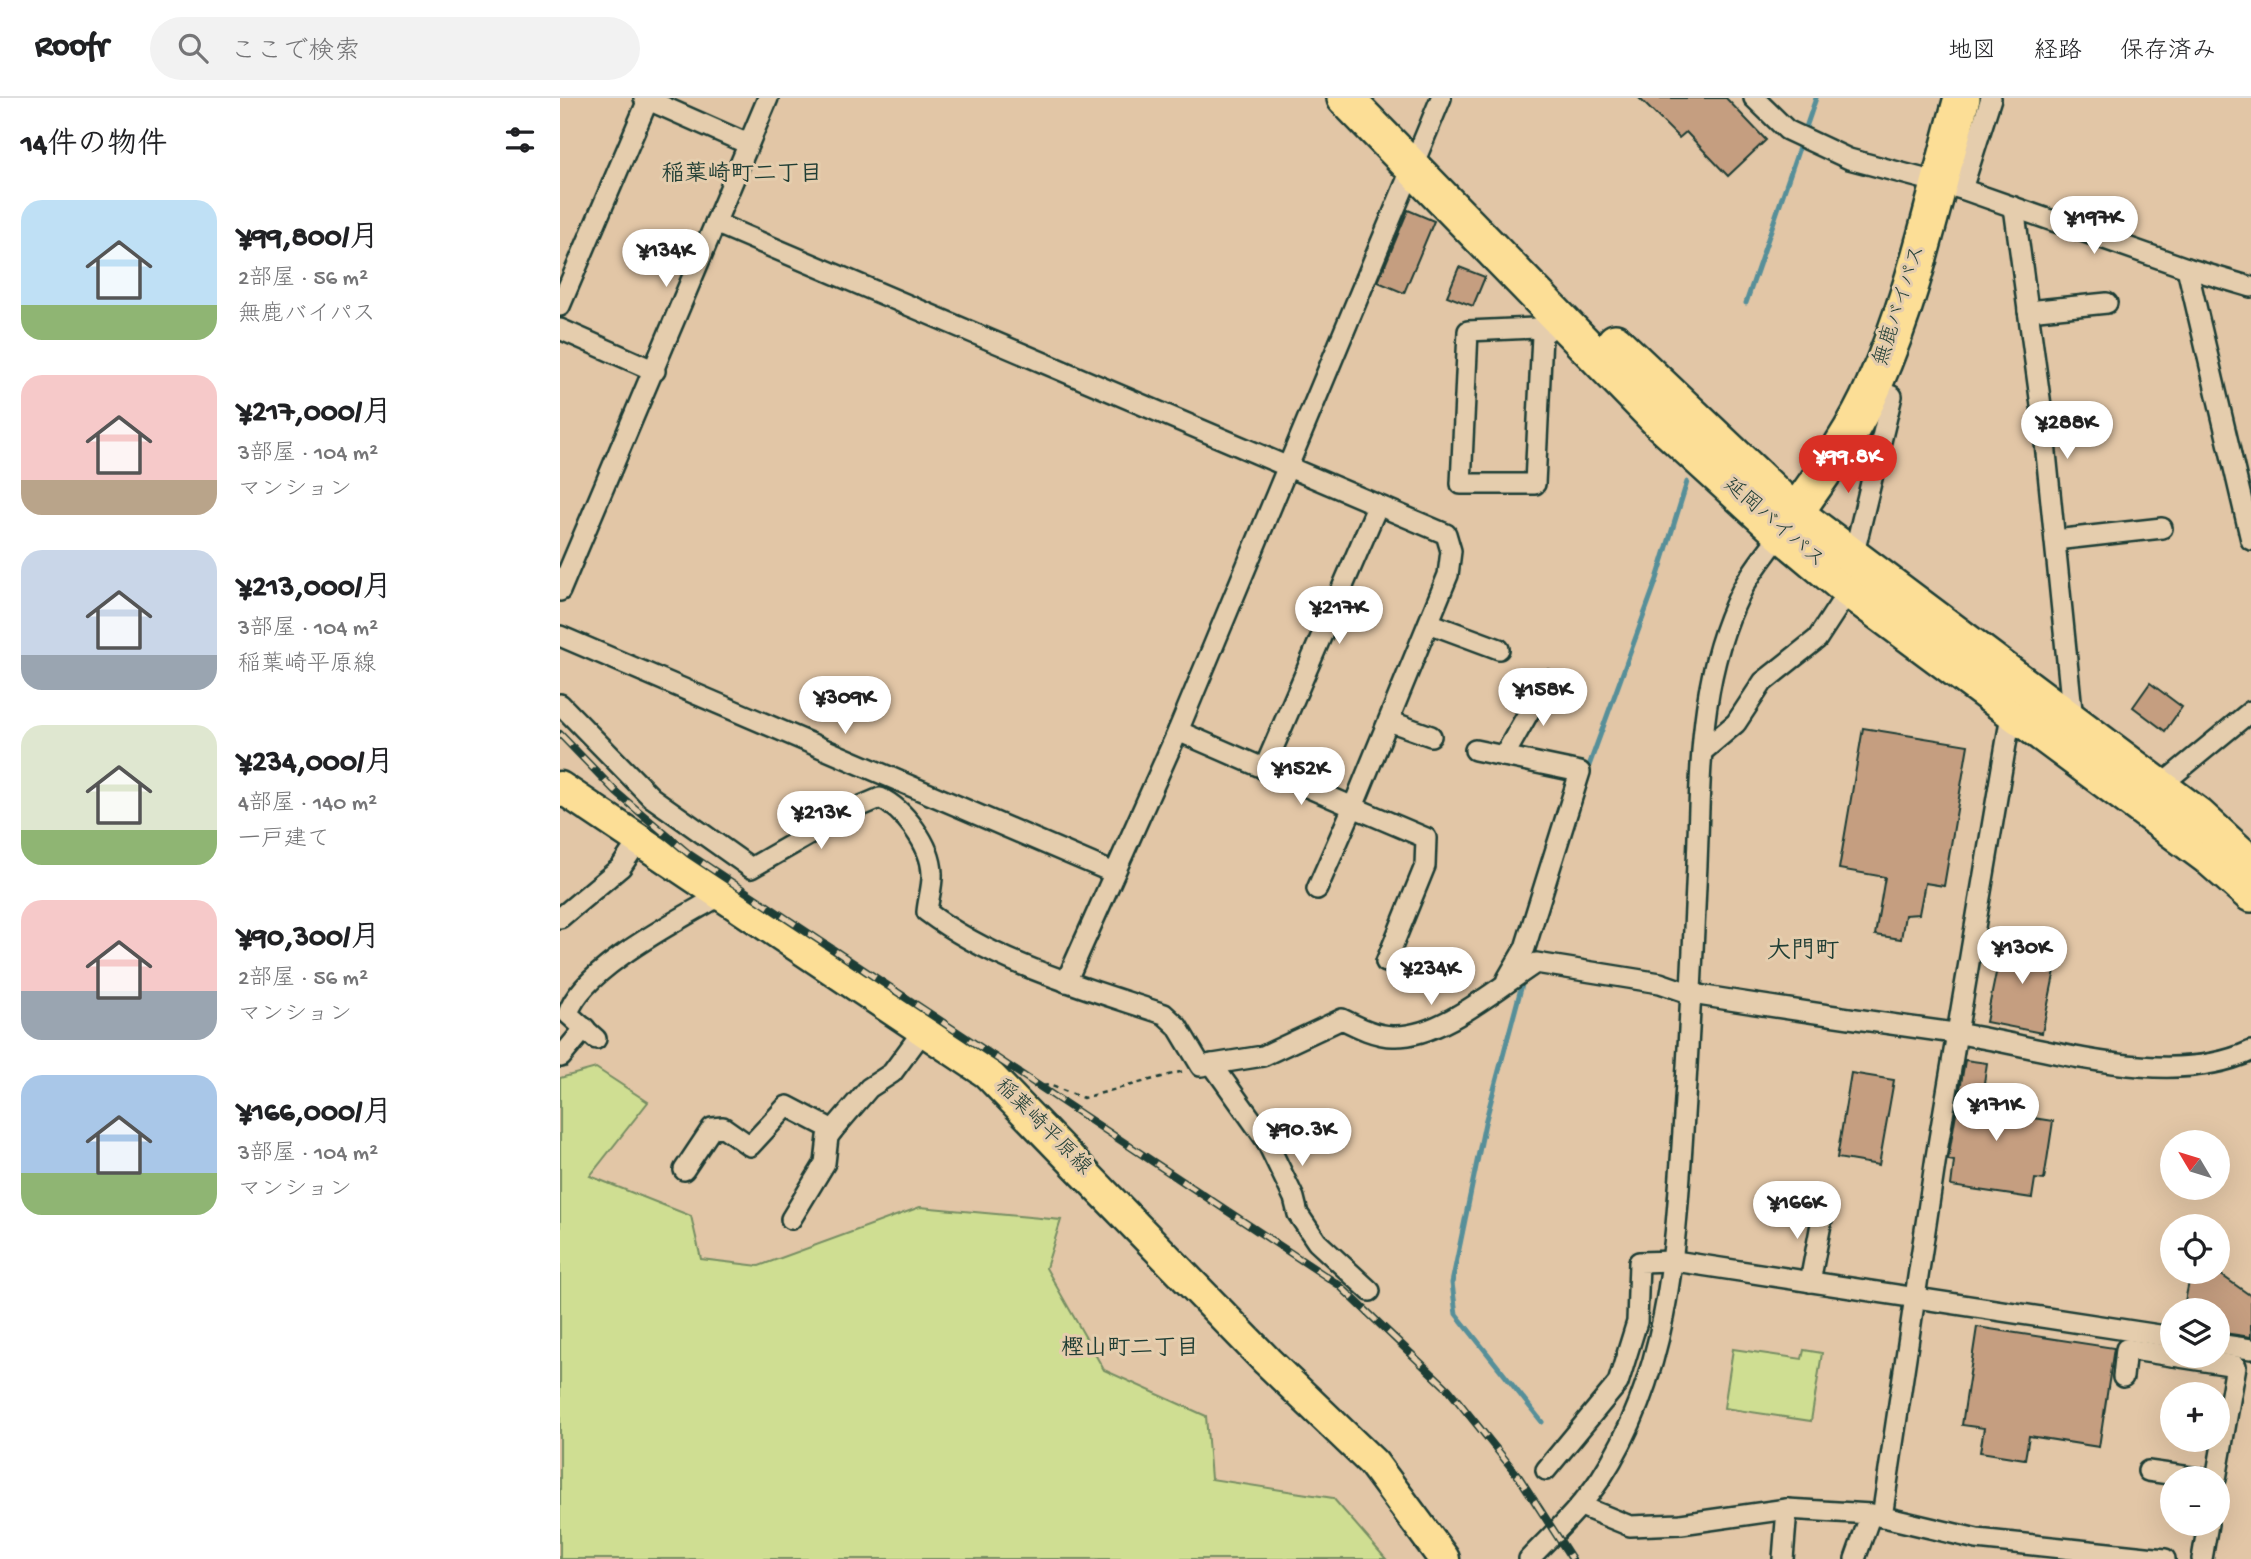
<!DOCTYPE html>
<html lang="ja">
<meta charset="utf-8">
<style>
:root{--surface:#fff;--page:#f2f2f2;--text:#202124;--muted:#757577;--line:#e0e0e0;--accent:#d93025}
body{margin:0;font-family:"Gochi Hand","Klee One",sans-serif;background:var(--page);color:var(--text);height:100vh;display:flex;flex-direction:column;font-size:26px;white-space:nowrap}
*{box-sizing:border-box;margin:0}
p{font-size:23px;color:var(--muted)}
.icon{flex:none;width:38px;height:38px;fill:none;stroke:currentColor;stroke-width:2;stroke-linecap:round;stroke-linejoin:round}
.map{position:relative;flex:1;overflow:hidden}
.drawer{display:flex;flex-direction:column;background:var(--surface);width:560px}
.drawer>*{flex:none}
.needle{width:46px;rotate:308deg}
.buttons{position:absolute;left:1600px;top:1032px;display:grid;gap:14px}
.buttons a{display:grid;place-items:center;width:70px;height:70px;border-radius:50%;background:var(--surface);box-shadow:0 7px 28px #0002;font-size:35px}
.price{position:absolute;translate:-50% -60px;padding:0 16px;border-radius:24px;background:#fff;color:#222;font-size:23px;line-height:46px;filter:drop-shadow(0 2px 4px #0008)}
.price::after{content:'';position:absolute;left:50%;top:42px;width:21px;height:16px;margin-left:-10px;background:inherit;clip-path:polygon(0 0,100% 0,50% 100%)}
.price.on{background:var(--accent);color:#fff}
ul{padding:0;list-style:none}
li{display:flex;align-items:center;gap:21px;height:175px;padding:0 21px}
li span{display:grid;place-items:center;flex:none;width:196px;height:140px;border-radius:21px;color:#555}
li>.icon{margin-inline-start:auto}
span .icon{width:84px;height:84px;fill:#fffc;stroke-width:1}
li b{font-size:30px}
h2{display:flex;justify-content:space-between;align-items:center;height:84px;padding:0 21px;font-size:30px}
header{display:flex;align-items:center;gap:42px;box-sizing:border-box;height:98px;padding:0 35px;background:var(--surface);border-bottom:2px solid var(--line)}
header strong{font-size:33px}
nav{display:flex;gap:38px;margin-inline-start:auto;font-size:24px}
.search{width:490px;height:63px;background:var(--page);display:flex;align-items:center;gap:18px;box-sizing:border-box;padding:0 24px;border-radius:38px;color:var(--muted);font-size:26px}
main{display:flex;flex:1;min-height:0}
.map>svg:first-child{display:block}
</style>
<header>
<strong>Roofr</strong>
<div class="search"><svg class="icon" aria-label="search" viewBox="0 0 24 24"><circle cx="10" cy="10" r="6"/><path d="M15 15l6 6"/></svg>ここで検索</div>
<nav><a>地図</a><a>経路</a><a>保存済み</a></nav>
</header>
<main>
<section class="drawer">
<h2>14件の物件<svg class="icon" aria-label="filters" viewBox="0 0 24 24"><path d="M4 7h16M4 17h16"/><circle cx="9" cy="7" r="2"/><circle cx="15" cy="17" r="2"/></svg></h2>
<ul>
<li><span style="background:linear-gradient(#bfe0f5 75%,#8fb573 0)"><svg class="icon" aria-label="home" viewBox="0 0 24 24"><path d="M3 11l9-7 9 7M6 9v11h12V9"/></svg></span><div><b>¥99,800/月</b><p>2部屋 · 56 m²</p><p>無鹿バイパス</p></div></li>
<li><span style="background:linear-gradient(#f6c9c9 75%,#b9a48a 0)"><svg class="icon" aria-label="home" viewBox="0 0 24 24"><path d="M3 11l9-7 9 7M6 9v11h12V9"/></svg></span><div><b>¥217,000/月</b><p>3部屋 · 104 m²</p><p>マンション</p></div></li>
<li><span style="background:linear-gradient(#c9d6e8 75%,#9aa5b1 0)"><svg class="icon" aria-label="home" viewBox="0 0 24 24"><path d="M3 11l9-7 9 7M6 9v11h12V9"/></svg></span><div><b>¥213,000/月</b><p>3部屋 · 104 m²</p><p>稲葉崎平原線</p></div></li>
<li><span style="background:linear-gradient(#dfe7d0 75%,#8fb573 0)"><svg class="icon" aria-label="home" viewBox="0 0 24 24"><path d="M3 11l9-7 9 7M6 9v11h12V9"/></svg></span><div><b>¥234,000/月</b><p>4部屋 · 140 m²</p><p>一戸建て</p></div></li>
<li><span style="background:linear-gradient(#f6c9c9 65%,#9aa5b1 0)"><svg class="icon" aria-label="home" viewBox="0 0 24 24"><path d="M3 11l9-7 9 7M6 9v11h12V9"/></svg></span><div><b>¥90,300/月</b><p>2部屋 · 56 m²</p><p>マンション</p></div></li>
<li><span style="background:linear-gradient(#a9c7e8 70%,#8fb573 0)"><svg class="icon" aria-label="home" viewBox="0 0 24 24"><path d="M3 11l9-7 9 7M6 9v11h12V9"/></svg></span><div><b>¥166,000/月</b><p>3部屋 · 104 m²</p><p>マンション</p></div></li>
</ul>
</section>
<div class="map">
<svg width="1691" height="1461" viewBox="0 0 1691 1461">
<rect width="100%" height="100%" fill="#e2c6a6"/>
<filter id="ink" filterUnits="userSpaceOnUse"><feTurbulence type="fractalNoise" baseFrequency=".0143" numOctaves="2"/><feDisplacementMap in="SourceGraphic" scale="14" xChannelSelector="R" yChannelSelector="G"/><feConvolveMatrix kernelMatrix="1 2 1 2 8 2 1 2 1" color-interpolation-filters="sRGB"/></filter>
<g filter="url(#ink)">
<g fill="#cfde92" stroke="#778e63" stroke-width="2">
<path d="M36,970l52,34 -58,74 101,40 10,43 58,7 161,-59 141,13 -15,48 58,102 102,46 5,63 122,19 53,61h-826v-481z"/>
<path d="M1173,1251l69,10 2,-9 18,3 -11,68 -87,-13z"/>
</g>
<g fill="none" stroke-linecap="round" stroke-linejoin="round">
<g stroke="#578f99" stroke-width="5">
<path d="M1186,205l70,-205"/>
<path d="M1026,676l71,-195 30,-97"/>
<path d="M964,879l-39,146 -33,160 4,31 86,108"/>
</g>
</g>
<g fill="#c59e80" stroke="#1f3d34" stroke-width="2">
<path d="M1079,0h87l40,42 -38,36 -42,-44 -7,6z"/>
<path d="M848,112l26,11 -30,72 -26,-11z"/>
<path d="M899,169l26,10 -12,29 -26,-10z"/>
<path d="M1590,585l32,24 -17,24 -32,-24z"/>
<path d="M1303,630l105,17 -24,141 -19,-3 -6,31 -14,1 -4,24 -26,-4 10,-58 -46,-8z"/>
<path d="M1443,841l56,12 -17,82 -56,-11z"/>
<path d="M1405,962l22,3 -7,47 73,11 -9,59 -9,-1 -3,19 -81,-12 3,-25 -6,-1z"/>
<path d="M1291,975l43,7 -15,85 -42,-7z"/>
<path d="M1631,1174h26l34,24v41l-34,-5v-21h-34z"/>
<path d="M1417,1229l137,21 -15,99 -70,-11 -4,23 -45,-7 4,-24 -22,-3z"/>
</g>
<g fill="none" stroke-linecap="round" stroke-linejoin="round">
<g stroke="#1f3d34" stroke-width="24">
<g id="street">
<path d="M84,0l104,46"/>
<path d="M1194,0l33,32 62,29 113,30 225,79 64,19"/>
<path d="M1402,91l29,-91"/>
<path d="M1454,109l28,206 31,307"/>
<path d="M155,125l731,311 5,17 -3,24 -95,232 73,31 -1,28 -39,96"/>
<path d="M1627,170l64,272"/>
<path d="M0,208l88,-206"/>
<path d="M1468,213l79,-8"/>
<path d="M0,231l95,42"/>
<path d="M982,237l-7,149h-74l7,-153 68,-3 6,7 20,-14"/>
<path d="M1495,442l107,-12"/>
<path d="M0,493l208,-493"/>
<path d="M869,525l70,26"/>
<path d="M0,538l554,237"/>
<path d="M0,606l91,93 100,71 103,-59 26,-11c24,11 51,47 52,75 1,12 -4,26 -5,39 69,52 156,75 237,102l13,12 24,40 62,-10 79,-37c16,8 34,17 51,17 48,2 104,-48 143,-73l124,20 32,11c88,14 175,27 262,39 90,13 211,58 297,18"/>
<path d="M829,623l42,15"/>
<path d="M618,633l175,76 -36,82"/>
<path d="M915,652l105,22 -55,176 -18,31"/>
<path d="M1143,653l33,-28 27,-41 54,-43 32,-49 4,-33 39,-161 -19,-8"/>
<path d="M944,658l43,-76"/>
<path d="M704,671l113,-262"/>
<path d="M1600,688l91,-75"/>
<path d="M0,820l61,-51 18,-27"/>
<path d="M506,884l112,-251 263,-633"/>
<path d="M36,941l-28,-25c13,-45 113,-95 153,-119"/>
<path d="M1,959l24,-29"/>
<path d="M652,966l54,76 28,58 4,16 19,28 53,49"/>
<path d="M124,1072l28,-42 11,-1 27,19 37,-40 46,24"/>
<path d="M231,1121l34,-56 3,-26 5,-7 36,-42 23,-15 31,-42"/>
<path d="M1250,1184l14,-74"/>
<path d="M1657,1246l34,5"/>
<path d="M1613,1258l63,10 -20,113"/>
<path d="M1563,1279l3,-28 46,7"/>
<path d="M986,1372l72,-87 19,-61 2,-60 36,-1 497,76"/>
<path d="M1588,1373l57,8"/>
<path d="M1021,1408l49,20 51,-2 106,-15 84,5 106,25 188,20"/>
<path d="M1322,1419l54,-360 76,-448"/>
<path d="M969,1461c25,-26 52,-51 72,-81 68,-105 74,-226 82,-347 6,-89 10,-178 14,-267 4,-94 1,-186 44,-272 10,-21 27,-40 40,-59"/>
<path d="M1223,1461l4,-50"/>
<path d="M1295,1461l16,-45"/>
<path d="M1642,1461l6,-35"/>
</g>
</g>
<g stroke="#1f3d34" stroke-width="35">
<path id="primary" d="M0,689l427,286 280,288 106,102 71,96"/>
</g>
<g stroke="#1f3d34" stroke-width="40">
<g id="highway">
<path d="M785,0l317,326 119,109 68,57 361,268 41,36"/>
<path d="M1055,244l180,171 402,302 50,46"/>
<path d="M1223,432c32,-46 69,-93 91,-145 41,-91 61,-192 88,-287"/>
</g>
</g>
<path stroke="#1f3d34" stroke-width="2.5" stroke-dasharray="5 5" stroke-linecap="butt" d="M473,989l16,-2 34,13 101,-27"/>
<use href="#street" stroke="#e5cdad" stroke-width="19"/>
<use href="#primary" stroke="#fcde96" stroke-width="30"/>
<use href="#highway" stroke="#fcde96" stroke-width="35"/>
<g stroke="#1f3d34" stroke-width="8">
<path id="rail" d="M0,636l57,59 72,61 650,431 110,105 70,87 53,82"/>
</g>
<use href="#rail" stroke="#e5cdad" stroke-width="5" stroke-dasharray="16" stroke-linecap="butt"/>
</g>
</g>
<g text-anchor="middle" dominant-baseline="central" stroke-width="6" stroke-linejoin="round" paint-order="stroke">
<g font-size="21" fill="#1f3d34" stroke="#e5cdad">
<text transform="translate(1341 208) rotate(-72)">無鹿バイパス</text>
<text transform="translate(1213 426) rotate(41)">延岡バイパス</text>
<text transform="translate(482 1030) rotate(45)">稲葉崎平原線</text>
</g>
<g font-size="23" font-weight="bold" fill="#1f3d34" stroke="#e5cdad">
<text x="182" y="77">稲葉崎町二丁目</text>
<text x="570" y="1251">樫山町二丁目</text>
</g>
<g font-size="24" font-weight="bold" fill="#1f3d34" stroke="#e5cdad">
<text x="1243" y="854">大門町</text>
</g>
</g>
</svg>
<div class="buttons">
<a><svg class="needle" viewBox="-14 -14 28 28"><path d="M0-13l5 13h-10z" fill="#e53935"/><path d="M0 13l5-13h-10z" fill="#757577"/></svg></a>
<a><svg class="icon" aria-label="locate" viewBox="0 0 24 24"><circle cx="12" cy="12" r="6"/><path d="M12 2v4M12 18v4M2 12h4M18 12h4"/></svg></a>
<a><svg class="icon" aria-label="layers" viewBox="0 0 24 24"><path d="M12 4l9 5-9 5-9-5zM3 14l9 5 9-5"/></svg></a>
<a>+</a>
<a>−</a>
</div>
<b class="price" style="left:1534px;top:158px">¥197K</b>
<b class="price" style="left:106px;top:191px">¥134K</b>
<b class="price" style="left:1507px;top:363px">¥288K</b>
<b class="price on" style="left:1288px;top:397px">¥99.8K</b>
<b class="price" style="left:779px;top:548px">¥217K</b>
<b class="price" style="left:983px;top:630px">¥158K</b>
<b class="price" style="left:285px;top:638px">¥309K</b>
<b class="price" style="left:741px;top:709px">¥152K</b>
<b class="price" style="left:261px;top:753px">¥213K</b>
<b class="price" style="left:1462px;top:888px">¥130K</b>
<b class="price" style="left:871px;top:909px">¥234K</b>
<b class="price" style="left:1436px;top:1045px">¥171K</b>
<b class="price" style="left:742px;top:1070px">¥90.3K</b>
<b class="price" style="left:1237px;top:1143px">¥166K</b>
</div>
</main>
